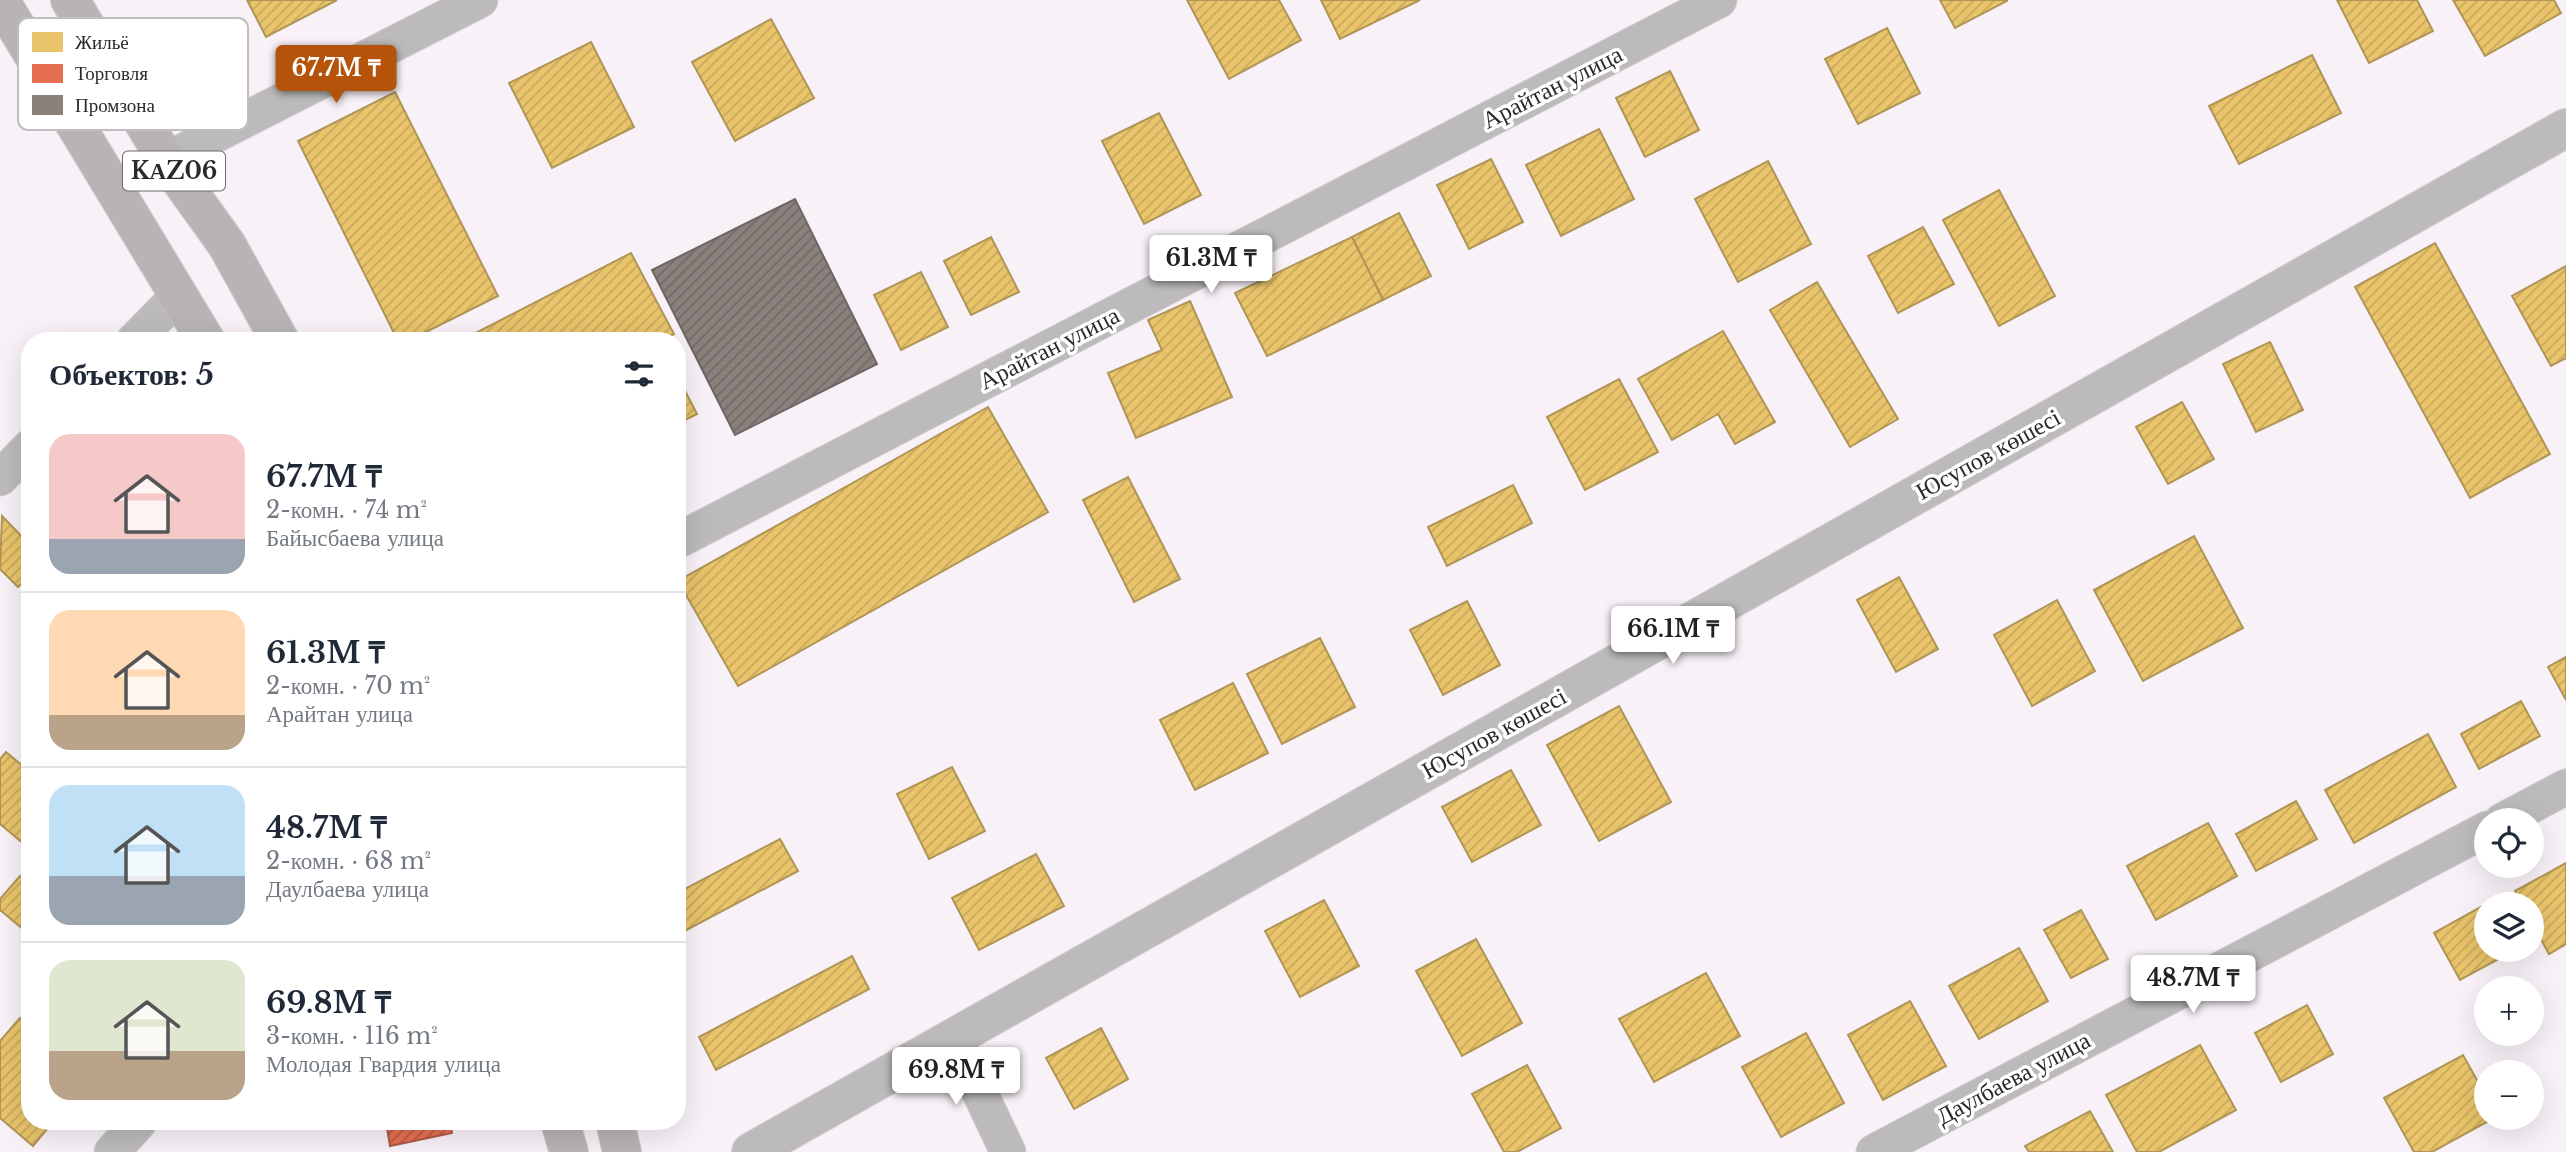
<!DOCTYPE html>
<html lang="ru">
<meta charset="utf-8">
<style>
:root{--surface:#fff;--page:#f2f2f3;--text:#1f2937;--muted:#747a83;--line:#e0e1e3;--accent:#b45309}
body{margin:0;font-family:"Libre Baskerville",serif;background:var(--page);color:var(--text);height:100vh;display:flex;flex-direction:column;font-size:26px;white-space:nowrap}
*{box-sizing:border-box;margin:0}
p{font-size:23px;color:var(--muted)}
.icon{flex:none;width:38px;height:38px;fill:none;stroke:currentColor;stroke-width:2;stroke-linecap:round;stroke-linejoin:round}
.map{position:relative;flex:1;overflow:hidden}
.panel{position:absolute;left:21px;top:332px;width:665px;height:798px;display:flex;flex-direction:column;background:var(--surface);border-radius:28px;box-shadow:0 7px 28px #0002}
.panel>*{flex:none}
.controls{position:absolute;left:2474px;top:808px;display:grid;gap:14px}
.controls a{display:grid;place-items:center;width:70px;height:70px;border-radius:50%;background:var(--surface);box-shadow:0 7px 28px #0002;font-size:35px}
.price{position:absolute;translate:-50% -60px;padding:0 16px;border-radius:7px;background:#fff;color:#222;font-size:23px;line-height:46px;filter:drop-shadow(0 2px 4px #0008)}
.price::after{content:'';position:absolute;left:50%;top:42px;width:21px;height:16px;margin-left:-10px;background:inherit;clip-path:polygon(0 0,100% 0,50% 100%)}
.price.selected{background:var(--accent);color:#fff}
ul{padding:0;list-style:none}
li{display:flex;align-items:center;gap:21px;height:175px;padding:0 28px}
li+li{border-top:2px solid var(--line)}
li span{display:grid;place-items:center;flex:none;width:196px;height:140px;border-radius:21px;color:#555}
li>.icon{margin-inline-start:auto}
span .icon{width:84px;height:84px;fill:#fffc;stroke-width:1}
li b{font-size:30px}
h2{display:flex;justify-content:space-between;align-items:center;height:84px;padding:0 28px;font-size:30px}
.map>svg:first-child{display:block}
</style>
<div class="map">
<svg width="2566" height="1152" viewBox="0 0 2566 1152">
<defs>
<pattern id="homes-hatch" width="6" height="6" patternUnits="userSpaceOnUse" patternTransform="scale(1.75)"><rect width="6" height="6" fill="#e9c46a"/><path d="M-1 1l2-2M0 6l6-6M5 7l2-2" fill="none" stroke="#c8a85c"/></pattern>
<pattern id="shops-hatch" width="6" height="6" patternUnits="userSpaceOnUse" patternTransform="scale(1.75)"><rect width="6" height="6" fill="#e76f51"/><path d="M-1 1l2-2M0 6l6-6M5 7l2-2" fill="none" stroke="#bb5b43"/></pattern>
<pattern id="industry-hatch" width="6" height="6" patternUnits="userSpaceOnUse" patternTransform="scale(1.75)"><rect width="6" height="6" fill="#8a817c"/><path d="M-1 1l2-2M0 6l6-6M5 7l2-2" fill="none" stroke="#716a66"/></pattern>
</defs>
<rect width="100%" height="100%" fill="#f8f2f8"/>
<g fill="url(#homes-hatch)" stroke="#b09557" stroke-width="2">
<path d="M247,0h90l-71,37z"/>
<path d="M1187,0h92l22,40 -72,39z"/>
<path d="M1321,0h99l-80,39z"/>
<path d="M1940,0h67v1l-52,27z"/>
<path d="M2337,0h80l16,31 -64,32z"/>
<path d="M2453,0h101l7,13 -76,43z"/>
<path d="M771,19l43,79 -79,43 -43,-79z"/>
<path d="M1887,28l33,65 -62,31 -33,-65z"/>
<path d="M591,42l43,85 -82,41 -43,-85z"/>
<path d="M2312,55l29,58 -102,51 -30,-58z"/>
<path d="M1670,71l29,59 -54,27 -29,-59z"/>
<path d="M395,92l103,204 -90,45h-10l-100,-200z"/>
<path d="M1159,113l42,82 -57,29 -42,-83z"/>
<path d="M1599,129l35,70 -73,37 -35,-71z"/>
<path d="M1491,159l32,63 -54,27 -32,-64z"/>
<path d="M1768,161l43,83 -73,38 -43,-83z"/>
<path d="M1999,190l56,106 -56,30 -56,-106z"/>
<path d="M1399,213l32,63 -48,24 -31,-63z"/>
<path d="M1923,227l31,57 -56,29 -30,-57z"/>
<path d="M991,237l28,55 -48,23 -27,-54z"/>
<path d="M1352,237l31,63 -116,56 -32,-63z"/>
<path d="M2435,243l115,211 -80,44 -115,-211z"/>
<path d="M631,253l43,81 -13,7h-201z"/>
<path d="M2566,266v92l-15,8 -39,-70z"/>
<path d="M921,272l27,55 -47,23 -27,-55z"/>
<path d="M1817,282l81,137 -48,28 -80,-137z"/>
<path d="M1190,301l42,96 -96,41 -28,-65 54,-23 -14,-30z"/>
<path d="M1723,331l52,91 -40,22 -17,-30 -46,26 -34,-61z"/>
<path d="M2270,342l33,68 -47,22 -33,-68z"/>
<path d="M677,375l20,39 -20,10z"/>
<path d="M1619,379l39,73 -73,38 -38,-73z"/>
<path d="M2182,402l32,57 -46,25 -32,-57z"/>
<path d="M988,407l60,105 -310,174 -60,-105z"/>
<path d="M1128,477l52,102 -46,23 -51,-102z"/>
<path d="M1513,485l19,38 -85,43 -19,-39z"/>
<path d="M2,516l28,29v31l-12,11 -18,-18z"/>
<path d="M2194,536l49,92 -100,53 -49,-91z"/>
<path d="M1899,577l39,72 -42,23 -39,-72z"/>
<path d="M2057,600l38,71 -63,35 -38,-71z"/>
<path d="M1467,601l33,64 -57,30 -33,-65z"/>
<path d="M1320,638l35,69 -73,37 -35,-70z"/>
<path d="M2566,657v43l-18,-33z"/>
<path d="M1233,683l35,70 -73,37 -35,-70z"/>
<path d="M2521,701l19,35 -61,33 -18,-35z"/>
<path d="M1619,706l52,96 -72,39 -52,-96z"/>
<path d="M2428,734l28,53 -102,56 -29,-53z"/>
<path d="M6,752l24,20v77l-30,-25v-65z"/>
<path d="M952,767l33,64 -56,28 -32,-65z"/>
<path d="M1511,770l30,55 -69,37 -30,-55z"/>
<path d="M2296,801l21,38 -61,32 -20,-37z"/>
<path d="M2208,823l29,53 -81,44 -29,-54z"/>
<path d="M780,839l18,32 -121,64v-42z"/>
<path d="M1036,854l28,52 -85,44 -27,-52z"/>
<path d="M2566,863v81l-17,10 -17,-31v-18h-9l-8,-14z"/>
<path d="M20,876l10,8v51l-30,-25v-11z"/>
<path d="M2499,897l4,8h-16v45h28l-55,30 -26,-47z"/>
<path d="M1324,900l35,66 -59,31 -35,-66z"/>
<path d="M2081,910l27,49 -37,19 -27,-48z"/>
<path d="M1476,939l46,84 -60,33 -46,-85z"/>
<path d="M2019,948l29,53 -69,38 -30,-53z"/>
<path d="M852,956l17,33 -153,81 -17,-33z"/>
<path d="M1706,973l34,63 -86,46 -35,-63z"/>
<path d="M1910,1001l36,65 -63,34 -35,-65z"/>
<path d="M2307,1005l26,49 -52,28 -26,-49z"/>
<path d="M20,1018l10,8v96h23l-20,24 -33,-28v-77z"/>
<path d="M1101,1028l27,51 -54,30 -28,-51z"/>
<path d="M1806,1033l38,70 -63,34 -39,-70z"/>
<path d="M2200,1045l36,65 -77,42h-22l-31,-57z"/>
<path d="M2463,1055l24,43v20h7l-62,34h-18l-30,-54z"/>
<path d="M1527,1065l34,63 -44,24h-13l-32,-58z"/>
<path d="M2090,1111l23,41h-84l-4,-6z"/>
</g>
<path fill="url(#shops-hatch)" stroke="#af5a46" stroke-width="2" d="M386,1122h64l2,11 -62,13z"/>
<path fill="url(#industry-hatch)" stroke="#6e6664" stroke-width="2" d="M795,199l82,165 -142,71 -83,-165z"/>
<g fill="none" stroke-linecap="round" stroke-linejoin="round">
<g stroke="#d2ced2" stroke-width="37">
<g id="minor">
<path d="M166,160l314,-160"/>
<path d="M134,341l43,-44"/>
<path d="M0,478l30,-31"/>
<path d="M677,541l1042,-541"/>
<path d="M2502,821l64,-34"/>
<path d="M954,1038l54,114"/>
<path d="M112,1152l27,-30"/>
<path d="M1874,1152l613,-323"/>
</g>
</g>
<g stroke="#d2ced2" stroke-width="40">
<path id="tertiary" d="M751,1152l1815,-1024"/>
</g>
<g stroke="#d2ced2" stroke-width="40">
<g id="trunk">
<path d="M0,0l206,341"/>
<path d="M70,0l96,160 61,85 53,96"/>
<path d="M560,1122l9,30"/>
<path d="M615,1122l7,30"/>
</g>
</g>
<use href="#minor" stroke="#bcbaba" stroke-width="35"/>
<use href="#tertiary" stroke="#bcbaba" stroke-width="38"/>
<use href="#trunk" stroke="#b8b4b5" stroke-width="38"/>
</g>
<g text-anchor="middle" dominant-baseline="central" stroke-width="7" stroke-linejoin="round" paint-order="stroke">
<rect fill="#fff" stroke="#6b686b" stroke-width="2" x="123" y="151.5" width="102" height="39" rx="5"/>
<g font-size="23" font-weight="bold" fill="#2c282c">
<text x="174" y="171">KАZ06</text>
</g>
<g font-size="24" fill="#2c282c" stroke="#fff">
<text transform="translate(1552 87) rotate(-27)">Арайтан улица</text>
<text transform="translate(1049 348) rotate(-27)">Арайтан улица</text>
<text transform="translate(1988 454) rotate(-29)">Юсупов көшесі</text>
<text transform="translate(1494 733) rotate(-29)">Юсупов көшесі</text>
<text transform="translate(2013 1078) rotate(-28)">Даулбаева улица</text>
</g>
</g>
<rect x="18" y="18" width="230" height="112" rx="10" fill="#fff" stroke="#c0bec0" stroke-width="2"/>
<rect x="32" y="32" width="31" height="20" fill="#e9c46a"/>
<rect x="32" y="64" width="31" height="19" fill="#e76f51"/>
<rect x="32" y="95" width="31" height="20" fill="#8a817c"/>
<g font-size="19" fill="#2c282c">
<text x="75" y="49">Жильё</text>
<text x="75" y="80">Торговля</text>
<text x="75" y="112">Промзона</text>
</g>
</svg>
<div class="controls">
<a><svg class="icon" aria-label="locate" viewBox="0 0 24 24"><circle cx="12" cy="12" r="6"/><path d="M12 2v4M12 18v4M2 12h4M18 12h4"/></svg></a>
<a><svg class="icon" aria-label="layers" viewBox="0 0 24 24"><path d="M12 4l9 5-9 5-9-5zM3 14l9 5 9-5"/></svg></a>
<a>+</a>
<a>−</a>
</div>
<b class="price selected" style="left:336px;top:105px">67.7M ₸</b>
<b class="price" style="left:1211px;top:295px">61.3M ₸</b>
<b class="price" style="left:1673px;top:666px">66.1M ₸</b>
<b class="price" style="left:2193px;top:1015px">48.7M ₸</b>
<b class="price" style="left:956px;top:1107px">69.8M ₸</b>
<section class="panel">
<h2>Объектов: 5<svg class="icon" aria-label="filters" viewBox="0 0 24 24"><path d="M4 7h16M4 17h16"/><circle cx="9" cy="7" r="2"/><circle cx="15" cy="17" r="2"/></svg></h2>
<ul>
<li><span style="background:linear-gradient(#f6c9c9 75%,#9aa5b1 0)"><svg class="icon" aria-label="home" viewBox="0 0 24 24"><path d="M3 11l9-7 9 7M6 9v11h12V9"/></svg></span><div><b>67.7M ₸</b><p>2-комн. · 74 m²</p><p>Байысбаева улица</p></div></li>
<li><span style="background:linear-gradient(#ffd9b3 75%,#b9a48a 0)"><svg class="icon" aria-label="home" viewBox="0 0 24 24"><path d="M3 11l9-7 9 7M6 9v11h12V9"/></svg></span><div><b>61.3M ₸</b><p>2-комн. · 70 m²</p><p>Арайтан улица</p></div></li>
<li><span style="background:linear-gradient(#bfe0f5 65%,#9aa5b1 0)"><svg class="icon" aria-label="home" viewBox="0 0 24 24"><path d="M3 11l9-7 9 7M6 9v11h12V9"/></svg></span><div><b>48.7M ₸</b><p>2-комн. · 68 m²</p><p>Даулбаева улица</p></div></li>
<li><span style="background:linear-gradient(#dfe7d0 65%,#b9a48a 0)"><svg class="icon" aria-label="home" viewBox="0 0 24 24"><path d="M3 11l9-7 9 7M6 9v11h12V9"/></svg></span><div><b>69.8M ₸</b><p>3-комн. · 116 m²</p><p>Молодая Гвардия улица</p></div></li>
</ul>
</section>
</div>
